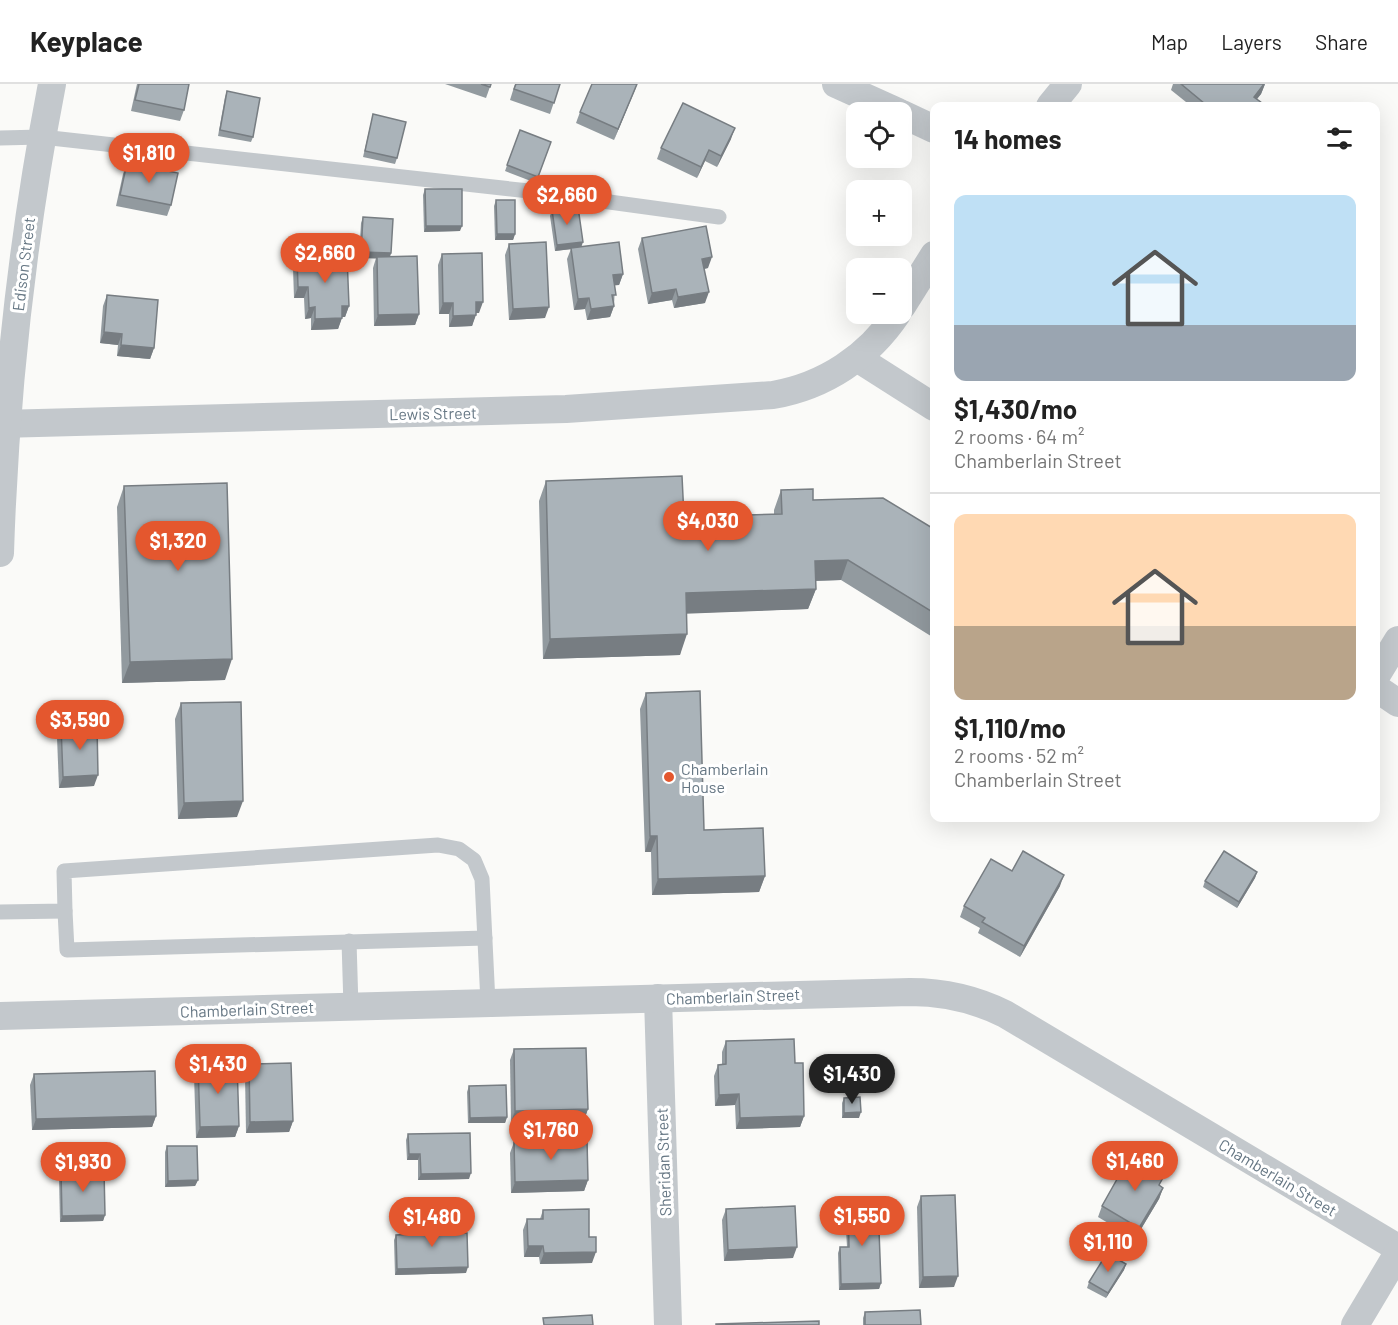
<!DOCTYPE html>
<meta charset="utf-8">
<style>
:root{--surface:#fff;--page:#f2f2f2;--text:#222;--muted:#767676;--line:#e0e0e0;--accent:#e4572e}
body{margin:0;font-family:Barlow,sans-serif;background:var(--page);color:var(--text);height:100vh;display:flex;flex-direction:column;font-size:22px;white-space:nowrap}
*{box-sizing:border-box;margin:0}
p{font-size:20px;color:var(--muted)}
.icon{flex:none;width:33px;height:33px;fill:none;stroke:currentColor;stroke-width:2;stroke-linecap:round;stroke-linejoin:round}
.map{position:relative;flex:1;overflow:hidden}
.panel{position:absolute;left:930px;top:18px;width:450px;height:720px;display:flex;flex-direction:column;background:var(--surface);border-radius:12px;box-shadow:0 6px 24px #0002}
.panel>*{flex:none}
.fabs{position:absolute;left:846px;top:18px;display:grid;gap:12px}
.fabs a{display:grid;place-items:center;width:66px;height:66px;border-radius:12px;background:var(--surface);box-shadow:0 6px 24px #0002;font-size:30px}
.price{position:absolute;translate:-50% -51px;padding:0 14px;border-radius:21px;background:var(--accent);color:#fff;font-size:20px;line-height:39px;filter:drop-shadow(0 2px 3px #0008)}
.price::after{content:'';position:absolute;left:50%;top:36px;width:18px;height:14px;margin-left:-9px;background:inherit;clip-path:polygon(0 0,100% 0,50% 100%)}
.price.active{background:#222;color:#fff}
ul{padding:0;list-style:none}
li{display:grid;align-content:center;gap:12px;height:318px;padding:0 24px}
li+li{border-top:2px solid var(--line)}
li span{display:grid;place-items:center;height:186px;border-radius:12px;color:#555}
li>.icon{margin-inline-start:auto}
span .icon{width:108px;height:108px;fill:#fffc;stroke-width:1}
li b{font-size:26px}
h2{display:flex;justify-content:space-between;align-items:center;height:72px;padding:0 24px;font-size:26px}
header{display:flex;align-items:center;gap:36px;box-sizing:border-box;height:84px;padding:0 30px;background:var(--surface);border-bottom:2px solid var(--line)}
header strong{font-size:28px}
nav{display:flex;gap:33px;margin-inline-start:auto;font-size:21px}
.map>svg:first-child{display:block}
</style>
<header>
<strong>Keyplace</strong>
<nav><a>Map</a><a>Layers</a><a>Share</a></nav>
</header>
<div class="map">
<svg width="1398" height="1241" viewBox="0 0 1398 1241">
<rect width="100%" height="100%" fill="#fafaf8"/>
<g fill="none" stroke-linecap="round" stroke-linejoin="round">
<g stroke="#c3c8cc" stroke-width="15">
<path d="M0,54l42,-1 487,54 190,26"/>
<path d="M65,827l2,39 418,-12"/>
<path d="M0,828l65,-1 -1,-40 374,-26 21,4 15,11 8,19 6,124"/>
<path d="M349,857l2,66"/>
</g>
<g stroke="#c3c8cc" stroke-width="28">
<path d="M836,0l62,28"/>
<path d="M1050,22l18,-22"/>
<path d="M902,30l32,15"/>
<path d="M902,222l32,-51"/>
<path d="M857,274l77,49"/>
<path d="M0,340l566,-15 207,-14c52,-9 95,-38 124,-81"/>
<path d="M0,469c5,-158 22,-314 52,-469"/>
<path d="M1376,592l22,-36"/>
<path d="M1376,604l22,15"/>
<path d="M658,914l10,327"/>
<path d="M0,932l910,-24c34,0 65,7 95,22l393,234"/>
<path d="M1355,1241l43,-72"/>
</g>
</g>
<g fill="#929a9f">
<path d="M137,0h52l-5,26 -4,11 -49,-10z"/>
<path d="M445,0h46l-5,14z"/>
<path d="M515,0h45l-10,30 -40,-14z"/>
<path d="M637,0l-23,56 -38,-17 4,-11z"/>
<path d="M1173,0h92l-4,10 -4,5 9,7h-75l-20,-16z"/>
<path d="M227,7l26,46 -2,5 -33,-6 7,-39z"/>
<path d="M373,30l24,44 -2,6 -32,-7z"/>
<path d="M520,46l31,12 -15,41 -31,-12z"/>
<path d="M731,55l-14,28 -12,-6 -8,17 -40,-19 4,-11z"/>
<path d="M127,79l44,42 -4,11 -51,-10 7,-32z"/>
<path d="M425,105l35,42 -36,1 -1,-37z"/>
<path d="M496,116l19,34 -2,6h-18l-1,-34z"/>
<path d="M552,126l29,37 42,27 -4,11h-4l-1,21 -4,11 -23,3 -2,-11 -11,1 -7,-51 4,-10 -16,2 -5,-35z"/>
<path d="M363,133l28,36 -1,4 29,57 -4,11 -41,1 -1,-58 3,-10h-17l2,-35z"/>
<path d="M642,154l66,30 -4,1 1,34 -31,5 -2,-8 -24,4 -10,-55z"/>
<path d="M509,160l36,74 -36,2 -4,-65z"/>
<path d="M442,170l37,59h-3l-4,13 -23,1v-13h-10l-1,-49z"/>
<path d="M297,173l52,49 -4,11h-3l-4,12 -27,1v-12l-6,1 -1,-21h-10l-1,-30z"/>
<path d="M107,211l47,53 -4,11 -33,-3 1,-11 -18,-2 3,-37z"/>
<path d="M546,397l138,36 90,-3v-4l7,-20 32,10 121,29v109l-93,-58 -25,1v8l-8,20 -121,4 -7,42 -137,4 -4,-158z"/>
<path d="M124,402l101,194 -103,3 -5,-176z"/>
<path d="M646,609l58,137 61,46 -6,16 -107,3 -1,-43h-6l-5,-143z"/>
<path d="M181,619l56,114 -59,2 -3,-100z"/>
<path d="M61,642l33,60 -35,2 -2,-51z"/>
<path d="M1012,787l48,15 -40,71 -42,-24 2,-5 -20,-11 4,-11z"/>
<path d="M1257,788l-2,6 -18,30 -34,-21 2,-6z"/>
<path d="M726,957l69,22 9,53 -4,11 -64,2 -1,-24 -20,1 -1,-30 4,-11h4v-13z"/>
<path d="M514,965l74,60 -4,11 -73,2 -1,-62z"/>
<path d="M198,980l41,62 -4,11 -39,1 -2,-63z"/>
<path d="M249,980l44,57 -4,11 -43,1 -1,-58z"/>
<path d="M34,990l122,42 -4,11 -120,3 -2,-45z"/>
<path d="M469,1002l38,31 -2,6h-37l-1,-31z"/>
<path d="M844,1014l15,20h-17v-15z"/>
<path d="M408,1050l61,45 -51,1v-20h-11l-1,-20z"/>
<path d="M514,1058l74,38 -4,11 -73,2 -1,-40z"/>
<path d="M167,1062l31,34 -3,6 -30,1v-35z"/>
<path d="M61,1087l44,44 -2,6 -43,1 -1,-45z"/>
<path d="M1160,1102l3,2 -4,11 -24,40 -37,-22 4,-11z"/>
<path d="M921,1112l33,91 -35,1 -2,-81z"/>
<path d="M848,1121l33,78 -2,6 -40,1 -1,-37 2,-6h7l-2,-36z"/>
<path d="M726,1125l67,49 -69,3 -2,-41z"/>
<path d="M543,1126l46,27 3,26 -52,1 -1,-7h-15l-1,-27 4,-11h13z"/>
<path d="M416,1140l33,10 17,39 -71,2 -1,-35 2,-5 18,-1v-4z"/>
<path d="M1126,1180l-2,6 -18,28 -19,-10 2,-6z"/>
<path d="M865,1228l56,13h-58v-7z"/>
</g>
<g fill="#777d82">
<path d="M637,0l-2,6 -21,50 4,-11z"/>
<path d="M1265,0l-4,10 -10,12 3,-9z"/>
<path d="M735,44l-4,11 -14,28 4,-11z"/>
<path d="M709,66l-4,11 -8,17 4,-11z"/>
<path d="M426,142h36l-2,5 -36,1z"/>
<path d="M497,150h18l-2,6h-18z"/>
<path d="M583,158l-2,6 -26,3 2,-6z"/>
<path d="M361,168l30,1 -2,6 -30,-1z"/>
<path d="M712,173l-4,11 -10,2 4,-11z"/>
<path d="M623,190l-4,11 -10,1 4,-11z"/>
<path d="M298,203h10l-4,11h-10z"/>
<path d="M676,205l-4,11 -24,4 4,-11z"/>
<path d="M709,208l-4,11 -31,5 4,-11z"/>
<path d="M589,214l-4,11 -11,1 4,-11z"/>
<path d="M476,218h7l-4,11h-8z"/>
<path d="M443,219h10l-4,11h-10z"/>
<path d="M342,222h7l-4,11h-7z"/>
<path d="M614,222l-4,11 -23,3 4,-11z"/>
<path d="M315,223l-4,11 -6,1 4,-11z"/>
<path d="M549,223l-4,11 -36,2 4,-11z"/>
<path d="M419,230l-4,11 -41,1 4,-11z"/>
<path d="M476,231l-4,11 -23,1 4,-11z"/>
<path d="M342,234l-4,11 -27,1 4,-11z"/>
<path d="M104,248l18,2 -4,11 -18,-2z"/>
<path d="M121,261l33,3 -4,11 -33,-3z"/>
<path d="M848,476l-7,20 -33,1 7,-20z"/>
<path d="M816,505l-8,20 -129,5 7,-21z"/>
<path d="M687,550l-7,21 -137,4 7,-20z"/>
<path d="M232,575l-7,21 -103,3 8,-21z"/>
<path d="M98,691l-4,11 -35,2 4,-11z"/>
<path d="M243,717l-6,16 -59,2 6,-16z"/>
<path d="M650,752h7l-6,16h-6z"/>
<path d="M1257,788l-2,6 -18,30 2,-6z"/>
<path d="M1064,791l-4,11 -40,71 4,-11z"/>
<path d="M765,792l-6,16 -107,3 6,-16z"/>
<path d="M739,1010l-4,11 -20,1 4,-11z"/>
<path d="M588,1025l-4,11 -73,2 4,-11z"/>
<path d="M861,1028l-2,6h-17l2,-5z"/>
<path d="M156,1032l-4,11 -120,3 4,-11z"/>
<path d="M804,1032l-4,11 -64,2 4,-11z"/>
<path d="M507,1033l-2,6h-37l2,-5z"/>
<path d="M293,1037l-4,11 -43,1 4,-11z"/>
<path d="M239,1042l-4,11 -39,1 4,-11z"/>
<path d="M409,1070h11l-2,6h-11z"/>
<path d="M471,1089l-2,6 -51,1 3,-6z"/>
<path d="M198,1096l-3,6 -30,1 3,-6z"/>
<path d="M588,1096l-4,11 -73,2 4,-11z"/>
<path d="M1163,1104l-4,11 -24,40 4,-11z"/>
<path d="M105,1131l-2,6 -43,1 2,-6z"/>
<path d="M528,1162h15l-4,11h-15z"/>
<path d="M797,1163l-4,11 -69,3 4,-11z"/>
<path d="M596,1168l-4,11 -52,1 4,-11z"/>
<path d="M1126,1180l-2,6 -18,28 2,-5z"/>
<path d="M468,1183l-2,6 -71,2 2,-6z"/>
<path d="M958,1192l-4,11 -35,1 4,-11z"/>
<path d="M881,1199l-2,6 -40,1 2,-6z"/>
</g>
<g fill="#aab3b9" stroke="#777d82" stroke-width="1.5">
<path d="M139,0h50l-5,26 -49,-10z"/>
<path d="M481,0h10l-1,3z"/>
<path d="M516,0h44l-6,19 -40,-14z"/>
<path d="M592,0h45l-19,45 -38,-17z"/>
<path d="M1181,0h83l-10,13 12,9h-62l1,-2z"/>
<path d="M227,7l33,7 -7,39 -33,-7z"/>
<path d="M683,19l52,25 -14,28 -12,-6 -8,17 -40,-19z"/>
<path d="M1154,19l4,3h-7z"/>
<path d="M373,30l33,8 -9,36 -32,-7z"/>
<path d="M520,46l31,12 -13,35 -31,-12z"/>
<path d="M127,79l51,10 -7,32 -51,-10z"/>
<path d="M425,105h37v37h-36z"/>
<path d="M496,116h19v34h-18z"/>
<path d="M578,123l5,35 -26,3 -5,-35z"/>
<path d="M363,133l30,2 -2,34 -30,-1z"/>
<path d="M706,142l6,31 -10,2 7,33 -31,5 -2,-8 -24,4 -10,-55z"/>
<path d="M546,158l3,65 -36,2 -4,-65z"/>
<path d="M619,158l4,32 -10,1 3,20h-4l2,11 -23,3 -2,-11 -11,1 -7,-51z"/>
<path d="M482,169l1,49h-7v13l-23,1v-13h-10l-1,-49z"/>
<path d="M347,172l2,50h-7v12l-27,1v-12l-6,1 -1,-21h-10l-1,-30z"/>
<path d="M417,172l2,58 -41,1 -1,-58z"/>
<path d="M107,211l51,5 -4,48 -33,-3 1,-11 -18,-2z"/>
<path d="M682,392l2,41 98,-3 -1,-24 32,-1v11l70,-2 51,31v84l-86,-53 -33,1 1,28 -130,4 1,41 -137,5 -4,-158z"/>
<path d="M227,399l5,176 -102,3 -6,-176z"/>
<path d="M700,607l4,139 59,-2 2,48 -107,3 -1,-43h-7l-4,-143z"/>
<path d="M241,618l2,99 -59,2 -3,-100z"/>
<path d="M97,641l1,50 -35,2 -2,-51z"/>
<path d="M1023,767l41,24 -40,71 -42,-24 3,-4 -21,-12 27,-47 21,12z"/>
<path d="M1224,767l33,21 -18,30 -34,-21z"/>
<path d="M794,955l1,24h8l1,53 -64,2 -1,-24 -20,1 -1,-30 8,-1v-23z"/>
<path d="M586,964l2,61 -73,2 -1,-62z"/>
<path d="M237,979l2,63 -39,1 -2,-63z"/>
<path d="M291,979l2,58 -43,1 -1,-58z"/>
<path d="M155,987l1,45 -120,3 -2,-45z"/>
<path d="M506,1001l1,32 -37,1 -1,-32z"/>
<path d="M860,1013l1,15 -17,1v-15z"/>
<path d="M470,1049l1,40 -50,1 -1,-20h-11l-1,-20z"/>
<path d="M587,1056l1,40 -73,2 -1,-40z"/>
<path d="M167,1062h30l1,34 -30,1z"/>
<path d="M1137,1074l28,16 -6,11 4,3 -24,40 -37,-22 23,-41 6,4z"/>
<path d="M104,1086l1,45 -43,1 -1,-45z"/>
<path d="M955,1111l3,81 -35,1 -2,-81z"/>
<path d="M878,1120l3,79 -40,1 -1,-37h9l-1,-42z"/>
<path d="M795,1122l2,41 -69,3 -2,-41z"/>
<path d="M589,1125v28h7v15l-52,1 -1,-7h-15l-1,-27h16v-9z"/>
<path d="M416,1140h33v10l18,-1 1,34 -71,2 -1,-34 20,-1z"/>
<path d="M1107,1169l19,11 -18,29 -19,-11z"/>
<path d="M920,1226l1,15h-56v-13z"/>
<path d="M592,1231l1,10h-49l-1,-7z"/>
<path d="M819,1237v4h-103v-1z"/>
</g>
<circle fill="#e4572e" stroke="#fff" stroke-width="2" cx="669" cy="693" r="6"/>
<g text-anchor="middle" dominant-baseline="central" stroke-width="6" stroke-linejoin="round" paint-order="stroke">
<g font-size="16" fill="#657683" stroke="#fff">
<text transform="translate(23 180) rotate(-83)">Edison Street</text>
<text transform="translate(433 329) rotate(-1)">Lewis Street</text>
<text transform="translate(733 912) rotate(-2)">Chamberlain Street</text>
<text transform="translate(247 925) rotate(-2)">Chamberlain Street</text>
<text transform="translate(663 1078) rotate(-92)">Sheridan Street</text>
<text transform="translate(1278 1093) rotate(31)">Chamberlain Street</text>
</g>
<g font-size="16" fill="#657683" stroke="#fff" text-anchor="start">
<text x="681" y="684">Chamberlain<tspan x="681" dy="18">House</tspan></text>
</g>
</g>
</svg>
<div class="fabs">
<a><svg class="icon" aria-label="locate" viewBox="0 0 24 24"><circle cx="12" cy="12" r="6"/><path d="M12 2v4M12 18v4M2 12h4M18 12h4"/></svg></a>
<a>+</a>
<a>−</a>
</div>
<b class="price" style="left:149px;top:100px">$1,810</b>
<b class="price" style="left:567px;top:142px">$2,660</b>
<b class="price" style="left:325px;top:200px">$2,660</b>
<b class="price" style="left:708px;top:468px">$4,030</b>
<b class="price" style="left:178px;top:488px">$1,320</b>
<b class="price" style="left:80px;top:667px">$3,590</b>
<b class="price" style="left:218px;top:1011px">$1,430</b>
<b class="price active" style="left:852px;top:1021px">$1,430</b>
<b class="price" style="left:551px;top:1077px">$1,760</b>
<b class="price" style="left:1135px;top:1108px">$1,460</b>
<b class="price" style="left:83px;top:1109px">$1,930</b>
<b class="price" style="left:862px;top:1163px">$1,550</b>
<b class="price" style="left:432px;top:1164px">$1,480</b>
<b class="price" style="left:1108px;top:1189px">$1,110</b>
<section class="panel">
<h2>14 homes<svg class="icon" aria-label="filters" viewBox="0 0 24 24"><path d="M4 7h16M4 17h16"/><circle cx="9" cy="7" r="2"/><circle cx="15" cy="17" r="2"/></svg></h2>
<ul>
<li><span style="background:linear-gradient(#bfe0f5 70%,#9aa5b1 0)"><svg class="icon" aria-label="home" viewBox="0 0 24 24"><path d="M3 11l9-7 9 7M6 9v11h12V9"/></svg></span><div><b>$1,430/mo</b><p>2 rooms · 64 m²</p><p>Chamberlain Street</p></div></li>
<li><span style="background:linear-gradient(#ffd9b3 60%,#b9a48a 0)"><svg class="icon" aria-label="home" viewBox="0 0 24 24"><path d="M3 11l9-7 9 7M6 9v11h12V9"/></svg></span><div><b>$1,110/mo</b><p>2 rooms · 52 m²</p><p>Chamberlain Street</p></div></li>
</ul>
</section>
</div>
